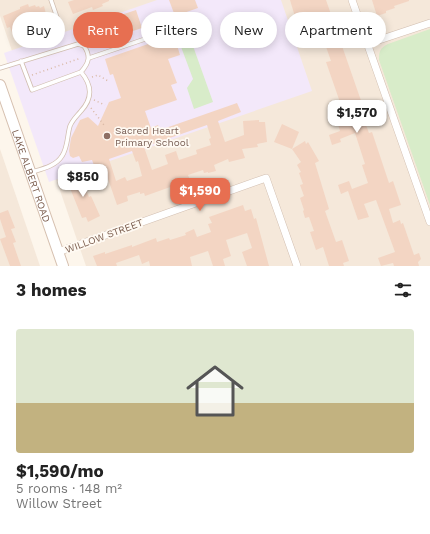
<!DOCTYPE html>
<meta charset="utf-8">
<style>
:root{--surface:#fff;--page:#f6f6f6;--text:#222;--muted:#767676;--accent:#e76f51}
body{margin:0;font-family:"Work Sans",sans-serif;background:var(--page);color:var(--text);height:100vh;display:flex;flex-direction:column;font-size:15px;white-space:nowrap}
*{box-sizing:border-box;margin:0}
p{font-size:13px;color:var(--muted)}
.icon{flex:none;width:22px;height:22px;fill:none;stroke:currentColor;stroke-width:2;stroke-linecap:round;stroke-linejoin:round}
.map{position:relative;height:266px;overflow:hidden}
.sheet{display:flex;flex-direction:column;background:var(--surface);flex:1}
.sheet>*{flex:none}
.hud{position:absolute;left:12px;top:12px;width:406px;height:36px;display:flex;gap:8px}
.price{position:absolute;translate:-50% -34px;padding:0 9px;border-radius:8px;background:#fff;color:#222;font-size:13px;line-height:26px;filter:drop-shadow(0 1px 2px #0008)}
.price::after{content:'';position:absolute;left:50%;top:24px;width:12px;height:9px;margin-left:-6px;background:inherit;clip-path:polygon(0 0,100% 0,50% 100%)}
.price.on{background:var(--accent);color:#fff}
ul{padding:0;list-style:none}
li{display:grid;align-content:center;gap:8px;height:212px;padding:0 16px}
li span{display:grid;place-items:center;height:124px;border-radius:4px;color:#555}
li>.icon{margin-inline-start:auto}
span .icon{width:72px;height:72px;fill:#fffc;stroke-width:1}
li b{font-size:17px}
h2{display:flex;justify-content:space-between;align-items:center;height:48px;padding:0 16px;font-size:17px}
.chip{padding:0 14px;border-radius:18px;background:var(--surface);box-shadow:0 2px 10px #0003;font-size:14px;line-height:36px}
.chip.on{background:var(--accent);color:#fff}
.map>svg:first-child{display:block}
</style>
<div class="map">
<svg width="430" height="266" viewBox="0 0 430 266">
<rect width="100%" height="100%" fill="#fdf6ec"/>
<g fill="#f5e8da">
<path d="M0,0h430v266h-344l-86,-250z"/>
<path d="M0,149l40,117h-40z"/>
</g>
<path fill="#f3e8fa" d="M157,0h124l31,91 -263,91 -45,-129z"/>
<g fill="#d8ecc9">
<path d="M430,29v176l-51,-145c0,-9 1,-12 9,-16z"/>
<path d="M188,32l25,70 -19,7 -7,-21 6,-9 -16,-43z"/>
</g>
<g fill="#f3d5c3" fill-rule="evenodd">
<path d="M74,0h35v1l-7,3 1,2 -10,4 -1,-3 -19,7 -5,-12z"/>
<path d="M169,0h26l3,8 -23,8z"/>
<path d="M290,0h36l40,115h-2l1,4 -1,1 5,13 3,-1 17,51 4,-2 8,24 -12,4 4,14 7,-3 1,4 2,-1 11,32 5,-2 2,6 -3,3 1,4h-25l-1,-3 -12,3 -3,-8 17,-6 -19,-52 -12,4 5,13 -11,3 -10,-29 -7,3 -3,-9 11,-4 3,8 16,-6 -6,-18 3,-1 -10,-31 -15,6 1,3 -9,3 -3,-10 11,-4 -4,-13 4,-2 -2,-7 4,-1 -16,-46 5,-1 -7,-20 -16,5 -3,-11 11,-4 -5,-16 -15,5z"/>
<path d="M372,0h37v1l-15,5 1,2 -9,3v2l-9,3z"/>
<path d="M28,4l1,3 6,-2 1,2 3,-1 1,2 4,-2 2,8 -26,10 3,8 -10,3 -3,-8 -3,1 -4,-12 17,-7v-2z"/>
<path d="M136,10l6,18 -24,8 -6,-18z"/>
<path d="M174,35l6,20 -12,4 9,24 -6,2 6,15 -32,11 6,17 7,-3 2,5 77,-27 4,9 -23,9 7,21 19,-7 -1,-14 16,-1v2h6l2,20 -10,2 1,3 -16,2 3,9 -16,4 -1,-3 -14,6 2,6 -8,2v-1l-4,1 -1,-3 -15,5 2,5 -45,16 -1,-3 -4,1v-2l-13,4 1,5 -11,4 -11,-32 -8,3 -6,-16 -10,2 -3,-6 -6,2 -3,-2 -1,-5 2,-13 9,-18 8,-3 10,9 11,-24 12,-4 -8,-24 -3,1 -5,-16zM207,125l4,13 -2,1 2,6 -15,5 1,4 -18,6 -3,-9 -11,4 3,9 -16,6 -8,-23zM132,151l4,11 2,-1 4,15 -15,5 -2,-4 -9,4 -7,-22z"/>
<path d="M282,124l17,8 -7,17 -18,-7z"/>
<path d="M305,141l1,3 2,-2 11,19 -4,2 14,46 -4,2 11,31 6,-2 7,21 -6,2 1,3h-15l-6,-19 -7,3 -6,-18 4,-1 -5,-14 -4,1 -2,-7 1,-1 -4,-12 4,-2 -4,-11 3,-1 -4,-11 2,-1 -4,-7 4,-3 -9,-13z"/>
<path d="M79,173l10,24 2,-1 9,20 -12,6 -2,-5 -4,1 -16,-40z"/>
<path d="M243,205l2,6 6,-2 3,10 2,-1 13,48h-22l-5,-14 10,-4 -5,-15 -21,7 5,16 -8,3 2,7h-12l-5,-15 -18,6 2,9h-42l-1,-5 -7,3 -3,-9 -23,8 1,3h-20l-4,-10 12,-4v2l27,-9v2l24,-9 1,4 12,-4 1,2 16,-5 -1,-2 9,-4 3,8 14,-5 -3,-8 4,-1 -3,-6z"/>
<path d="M8,210l7,18 -4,1 5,13 -3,1 8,23h-11l-10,-27 6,-2 -6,-18v-6z"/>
</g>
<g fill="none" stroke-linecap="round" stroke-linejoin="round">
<g stroke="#d1beb0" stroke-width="5">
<g id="service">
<path d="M51,0l9,26"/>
<path d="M89,58l65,-22"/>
<path d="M0,68l78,-24 6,2c7,10 5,17 -3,26l-49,18 -11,-29"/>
<path d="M32,172c10,-3 24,-6 30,-16 6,-9 5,-20 8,-30 3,-7 7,-10 11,-15 12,-13 11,-26 0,-39"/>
</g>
</g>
<g stroke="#d1beb0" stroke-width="8">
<g id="minor">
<path d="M352,0l78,222"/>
<path d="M367,44l63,-21"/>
<path d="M58,252l208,-74 31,88"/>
</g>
</g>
<g stroke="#d6c0b0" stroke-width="12">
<g id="secondary">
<path id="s1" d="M0,85l63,181"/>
</g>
</g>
<g stroke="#d9b8a5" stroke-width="1.5" stroke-dasharray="1 3" stroke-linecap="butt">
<path d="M32,75l49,-17"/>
<path d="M92,77l6,-2 10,6"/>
<path d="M94,100l11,5"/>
<path d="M91,108l13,17"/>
</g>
<use href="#service" stroke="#fff" stroke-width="3.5"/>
<use href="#minor" stroke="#fff" stroke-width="7"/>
<use href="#secondary" stroke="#fff" stroke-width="10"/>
</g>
<circle fill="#8d6e63" stroke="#fffaf3" stroke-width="1.5" cx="107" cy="136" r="4"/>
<g text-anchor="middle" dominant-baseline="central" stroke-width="3.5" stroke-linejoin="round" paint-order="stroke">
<g font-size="10" fill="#785e54" stroke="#fffaf3" text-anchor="start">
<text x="115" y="130">Sacred Heart<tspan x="115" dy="12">Primary School</tspan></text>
</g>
<g font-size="10" fill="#7a5c4d" stroke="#fffaf3">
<text stroke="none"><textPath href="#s1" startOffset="96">LAKE ALBERT ROAD</textPath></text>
<text transform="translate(104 236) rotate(-20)">WILLOW STREET</text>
</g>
</g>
</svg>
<b class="price" style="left:357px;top:134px">$1,570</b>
<b class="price" style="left:83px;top:198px">$850</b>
<b class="price on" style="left:200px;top:212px">$1,590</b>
<div class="hud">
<a class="chip">Buy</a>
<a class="chip on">Rent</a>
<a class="chip">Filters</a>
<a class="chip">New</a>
<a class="chip">Apartment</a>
</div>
</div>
<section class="sheet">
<h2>3 homes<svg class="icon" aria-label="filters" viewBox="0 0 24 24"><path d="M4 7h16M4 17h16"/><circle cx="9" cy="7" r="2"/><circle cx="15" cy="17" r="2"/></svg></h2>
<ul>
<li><span style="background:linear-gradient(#dfe7d0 60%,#c2b280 0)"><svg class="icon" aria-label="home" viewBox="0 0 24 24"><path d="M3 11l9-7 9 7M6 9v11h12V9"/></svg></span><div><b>$1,590/mo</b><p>5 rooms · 148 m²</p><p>Willow Street</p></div></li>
</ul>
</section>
